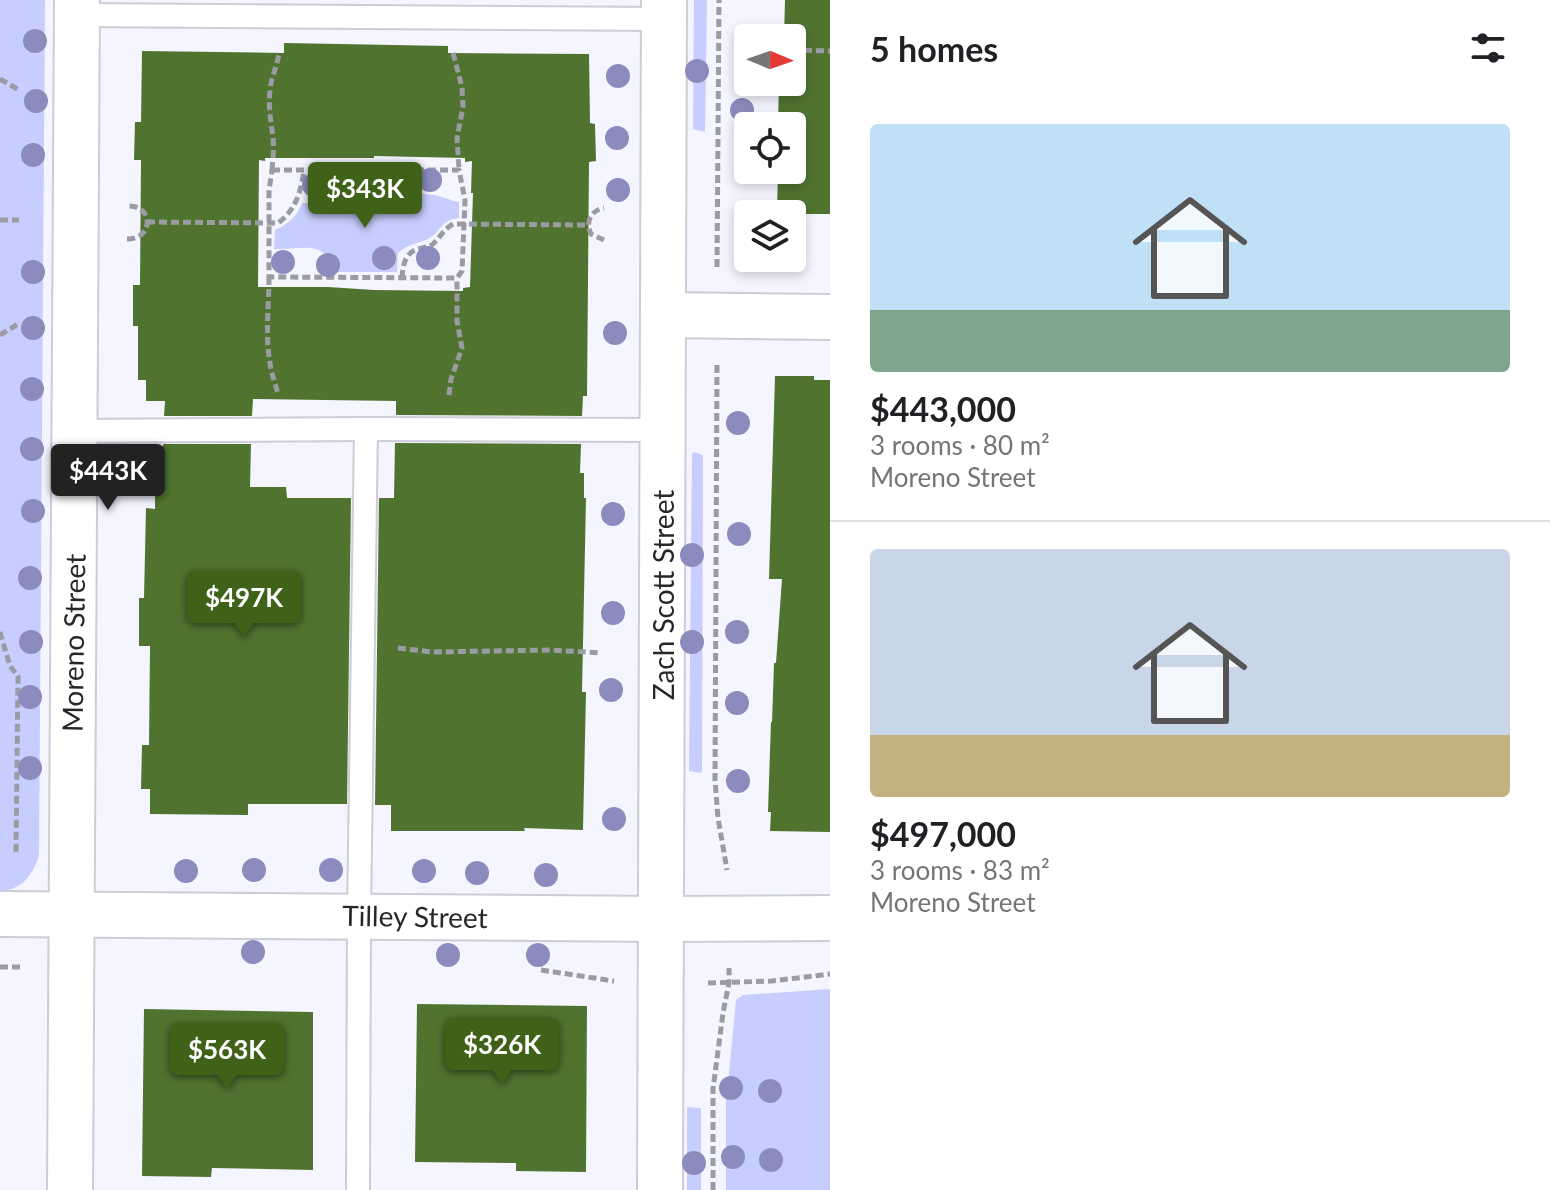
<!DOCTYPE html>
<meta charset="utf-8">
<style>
:root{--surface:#fff;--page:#f6f6f6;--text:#202124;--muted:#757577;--line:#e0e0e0;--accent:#3f6118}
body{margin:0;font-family:Lato,sans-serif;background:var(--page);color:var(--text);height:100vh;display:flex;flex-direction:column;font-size:30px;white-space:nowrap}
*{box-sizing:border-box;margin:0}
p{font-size:26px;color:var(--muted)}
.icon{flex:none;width:44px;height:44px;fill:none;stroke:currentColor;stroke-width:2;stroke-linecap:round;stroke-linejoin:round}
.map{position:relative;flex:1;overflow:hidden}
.sheet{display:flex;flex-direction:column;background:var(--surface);width:720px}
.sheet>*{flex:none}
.needle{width:52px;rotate:92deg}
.fabs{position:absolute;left:734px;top:24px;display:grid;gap:16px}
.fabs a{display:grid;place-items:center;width:72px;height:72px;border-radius:8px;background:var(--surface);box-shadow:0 4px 12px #0003;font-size:40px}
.price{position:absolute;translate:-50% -68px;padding:0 18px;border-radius:8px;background:var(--accent);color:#fff;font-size:26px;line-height:52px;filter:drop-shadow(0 2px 4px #0008)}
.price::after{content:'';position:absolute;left:50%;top:48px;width:24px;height:18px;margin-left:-12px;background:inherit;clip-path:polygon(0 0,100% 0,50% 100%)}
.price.current{background:#222;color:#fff}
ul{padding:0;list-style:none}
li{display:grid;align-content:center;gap:16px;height:424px;padding:0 40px}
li+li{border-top:2px solid var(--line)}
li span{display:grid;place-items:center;height:248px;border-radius:8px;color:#555}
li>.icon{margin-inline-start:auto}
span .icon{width:144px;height:144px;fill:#fffc;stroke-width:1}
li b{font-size:34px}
h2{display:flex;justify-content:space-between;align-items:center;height:96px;padding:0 40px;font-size:34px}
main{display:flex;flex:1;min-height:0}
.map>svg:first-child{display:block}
</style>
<main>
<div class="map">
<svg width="830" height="1190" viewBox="0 0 830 1190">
<rect width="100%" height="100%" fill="#f4f5ff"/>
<g fill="#c7cdfe">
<path d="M0,0h45l-6,855c-6,20 -17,35 -39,36z"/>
<path d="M694,0h13l-2,132 -12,-3z"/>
<path d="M331,176h76c-1,23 11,16 26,19 10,1 17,6 26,7v16c-21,3 -16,13 -31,21 -11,5 -21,5 -30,14l-1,19h-62c-9,-34 -34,-22 -61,-23l1,-19c13,-6 22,-13 27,-27 11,1 17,-2 25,-8z"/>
<path d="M694,452l9,3 -1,316 -2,2 -11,-2 3,-317z"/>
<path d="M830,989v201h-104v-86l10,-104 7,-5z"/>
<path d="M687,1107l14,1v82h-14z"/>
</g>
<g fill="#517330" fill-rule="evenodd">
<path d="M785,0h45v214h-53l1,-44h14v-44h-14l1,-44h13v-44h-8z"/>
<path d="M284,43l164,3v7l141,1 1,69 5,1 1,37 -7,1 -2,234h-4l-1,20 -186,-1v-14l-143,-2 -1,17h-88l1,-15h-19v-21h-8v-54h-5v-41h7l1,-125h-7l1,-38h6l1,-71 142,2zM374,156l91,2v4l7,-1 -1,32h2l-3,94 -7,1v3l-89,-1 -46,-3h-70l1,-127 6,1v-3h109z"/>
<path d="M775,376h39v4h16v452l-60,-1 1,-19h-3l3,-90h1l2,-59h2l6,-84h-13z"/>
<path d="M395,443l186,1 -1,29h4v25h2l-4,194h4l-3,138 -59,-2 1,3h-134v-26h-16l4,-307h15z"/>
<path d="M163,444h88l-1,43h36l1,11h64l-4,306h-99v11l-98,-1v-25h-9l1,-44h7l1,-99h-11v-48h5l2,-90 9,1v-30h7z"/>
<path d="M417,1004l170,2 -1,166 -70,-1v-8l-101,-1z"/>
<path d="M144,1009l169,3v158l-101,-2 -1,9 -69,-1z"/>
</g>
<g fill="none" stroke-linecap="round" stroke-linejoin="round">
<g stroke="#cccdd6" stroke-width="26">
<g id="service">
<path d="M77,15l587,4"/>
<path d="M75,431l291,-2 297,1"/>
<path d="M358,1190l1,-274 7,-487"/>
</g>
</g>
<g stroke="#cccdd6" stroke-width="48">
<g id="minor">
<path d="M664,315l166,2"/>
<path d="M70,1190l7,-1190"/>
</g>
</g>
<g stroke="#cccdd6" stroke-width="48">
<g id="tertiary">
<path d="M0,914l662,5 168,-1"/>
<path d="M660,1190l4,-1190"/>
</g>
</g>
<g stroke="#9b9ca3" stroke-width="5" stroke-dasharray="8 4" stroke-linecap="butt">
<path d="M792,50l38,1"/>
<path d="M453,53l9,34 1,20 -6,31 2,32"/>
<path d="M0,79l19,11"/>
<path d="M272,170h187l6,30 -3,71 -5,7 -188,-1v-86z"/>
<path d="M272,170c1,-11 2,-22 1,-33 -2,-15 -5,-30 -3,-46 1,-14 7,-24 9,-38"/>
<path d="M0,220h19"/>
<path d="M147,222l131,1c18,-13 23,-32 26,-53"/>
<path d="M127,239c28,0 26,-35 0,-33"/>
<path d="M604,240l-13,-6c-6,-12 0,-24 13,-26"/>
<path d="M717,267l2,-267"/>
<path d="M269,277c0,29 -4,58 1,86 1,11 6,21 8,32"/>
<path d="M402,278c1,-16 4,-27 20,-30 6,-2 7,0 12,-5 7,-7 10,-14 19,-19l136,1"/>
<path d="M0,335l18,-11"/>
<path d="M717,365l-2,415 3,38 9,52"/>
<path d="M449,395l2,-16 11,-31 -5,-27v-43"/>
<path d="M0,632l10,34 8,10 -2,176"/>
<path d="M398,648l34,4 119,-2 50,3"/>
<path d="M0,967h23"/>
<path d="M541,970l73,11"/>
<path d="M708,983l64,-2 58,-7"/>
<path d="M713,1190v-101l10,-76 6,-30v-15"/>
</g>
<use href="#service" stroke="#fff" stroke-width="22"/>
<use href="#minor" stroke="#fff" stroke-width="44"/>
<use href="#tertiary" stroke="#fff" stroke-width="44"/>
</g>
<g fill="#8c8bbd">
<circle cx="35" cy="41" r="12"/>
<circle cx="697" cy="71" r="12"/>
<circle cx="618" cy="76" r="12"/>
<circle cx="36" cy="101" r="12"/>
<circle cx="742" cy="110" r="12"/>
<circle cx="617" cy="138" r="12"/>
<circle cx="33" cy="155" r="12"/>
<circle cx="430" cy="180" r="12"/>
<circle cx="314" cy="185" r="12"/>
<circle cx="618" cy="190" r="12"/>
<circle cx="384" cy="258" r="12"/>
<circle cx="428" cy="258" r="12"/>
<circle cx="283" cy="262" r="12"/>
<circle cx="328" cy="265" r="12"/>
<circle cx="33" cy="272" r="12"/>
<circle cx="33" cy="328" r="12"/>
<circle cx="615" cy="333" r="12"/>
<circle cx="32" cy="389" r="12"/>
<circle cx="738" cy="423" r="12"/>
<circle cx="32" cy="449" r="12"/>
<circle cx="33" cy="511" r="12"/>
<circle cx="613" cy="514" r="12"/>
<circle cx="739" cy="534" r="12"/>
<circle cx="692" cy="555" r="12"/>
<circle cx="30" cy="578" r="12"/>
<circle cx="613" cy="613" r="12"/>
<circle cx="737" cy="632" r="12"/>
<circle cx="31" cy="642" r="12"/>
<circle cx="692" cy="642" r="12"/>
<circle cx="611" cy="690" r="12"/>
<circle cx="30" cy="697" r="12"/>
<circle cx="737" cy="703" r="12"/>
<circle cx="30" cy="768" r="12"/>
<circle cx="738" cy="781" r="12"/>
<circle cx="614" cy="819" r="12"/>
<circle cx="254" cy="870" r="12"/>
<circle cx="331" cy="870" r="12"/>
<circle cx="186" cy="871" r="12"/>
<circle cx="424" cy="871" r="12"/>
<circle cx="477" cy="873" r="12"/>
<circle cx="546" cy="875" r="12"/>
<circle cx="253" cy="952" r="12"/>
<circle cx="448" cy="955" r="12"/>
<circle cx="538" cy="955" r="12"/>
<circle cx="731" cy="1088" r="12"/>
<circle cx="770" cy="1091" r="12"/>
<circle cx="733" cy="1157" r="12"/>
<circle cx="771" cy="1160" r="12"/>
<circle cx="694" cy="1163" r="12"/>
</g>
<g text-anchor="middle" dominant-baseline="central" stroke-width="8" stroke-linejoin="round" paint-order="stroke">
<g font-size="28" fill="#26272a" stroke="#fff">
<text transform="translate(663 595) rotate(-90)">Zach Scott Street</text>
<text transform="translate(73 643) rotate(-89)">Moreno Street</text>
<text transform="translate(415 916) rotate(1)">Tilley Street</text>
</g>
</g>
</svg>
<div class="fabs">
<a><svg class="needle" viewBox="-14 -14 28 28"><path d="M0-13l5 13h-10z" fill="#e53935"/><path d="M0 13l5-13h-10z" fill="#757577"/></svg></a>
<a><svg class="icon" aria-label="locate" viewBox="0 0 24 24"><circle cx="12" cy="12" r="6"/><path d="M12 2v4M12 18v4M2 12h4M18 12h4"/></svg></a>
<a><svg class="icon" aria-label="layers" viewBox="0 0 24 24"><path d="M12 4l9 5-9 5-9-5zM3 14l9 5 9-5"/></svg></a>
</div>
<b class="price" style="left:365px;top:230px">$343K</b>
<b class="price current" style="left:108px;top:512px">$443K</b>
<b class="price" style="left:244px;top:639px">$497K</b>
<b class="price" style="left:502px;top:1086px">$326K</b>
<b class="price" style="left:227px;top:1091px">$563K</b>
</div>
<section class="sheet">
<h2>5 homes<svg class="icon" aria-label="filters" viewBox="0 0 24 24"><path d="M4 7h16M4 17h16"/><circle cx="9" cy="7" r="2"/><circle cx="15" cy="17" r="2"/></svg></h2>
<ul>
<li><span style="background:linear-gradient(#bfe0f5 75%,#7fa58c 0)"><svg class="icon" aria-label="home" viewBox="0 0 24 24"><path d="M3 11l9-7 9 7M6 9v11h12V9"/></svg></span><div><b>$443,000</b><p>3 rooms · 80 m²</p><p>Moreno Street</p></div></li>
<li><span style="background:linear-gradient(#c9d6e8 75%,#c2b280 0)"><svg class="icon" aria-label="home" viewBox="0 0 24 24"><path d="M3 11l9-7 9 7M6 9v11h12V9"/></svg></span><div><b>$497,000</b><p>3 rooms · 83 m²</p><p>Moreno Street</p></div></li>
</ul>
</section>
</main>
